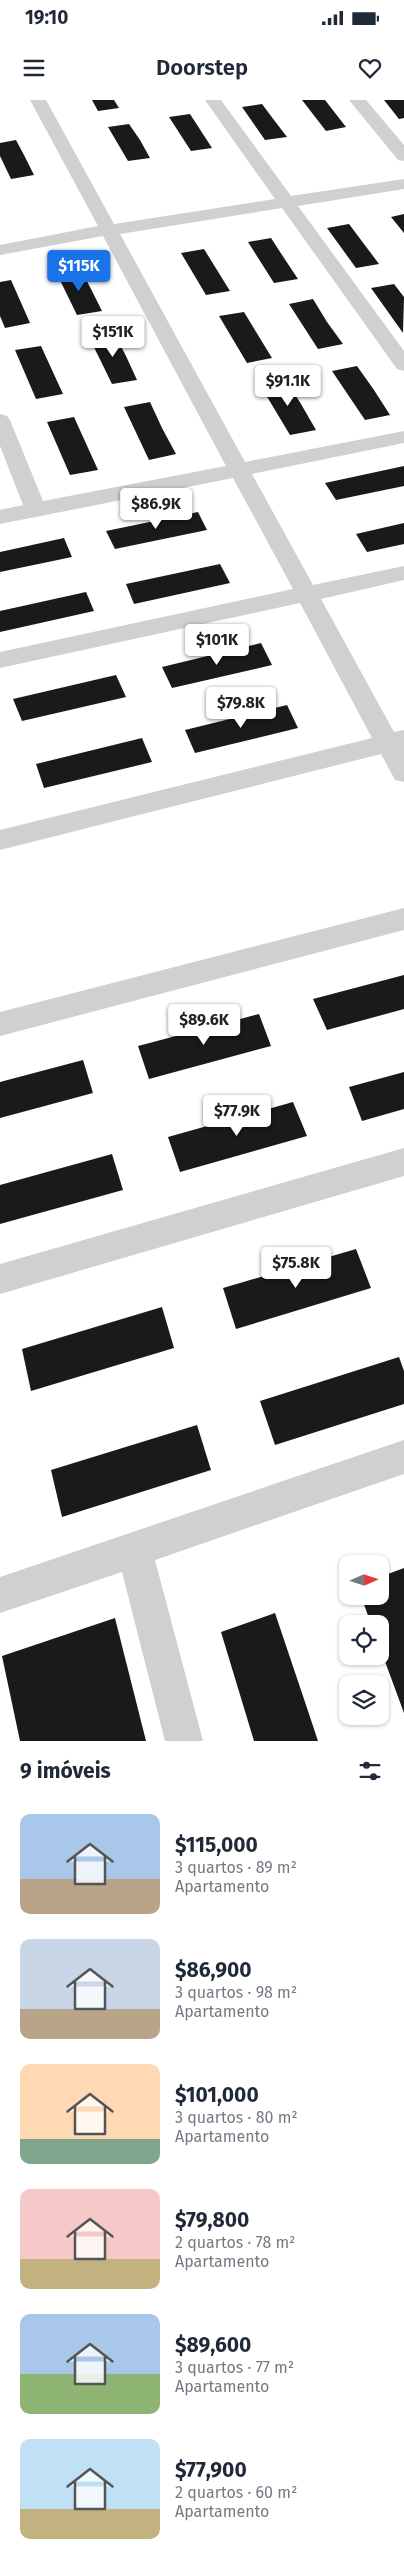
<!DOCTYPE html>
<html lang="pt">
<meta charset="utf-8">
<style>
:root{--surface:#fff;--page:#f2f2f3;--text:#1f2937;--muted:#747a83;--accent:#1a73e8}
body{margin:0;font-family:"Fira Sans",sans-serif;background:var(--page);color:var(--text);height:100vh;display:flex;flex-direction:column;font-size:19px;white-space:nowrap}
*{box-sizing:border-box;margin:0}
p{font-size:16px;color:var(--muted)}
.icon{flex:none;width:28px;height:28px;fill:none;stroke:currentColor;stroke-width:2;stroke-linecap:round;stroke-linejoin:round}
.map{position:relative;height:1641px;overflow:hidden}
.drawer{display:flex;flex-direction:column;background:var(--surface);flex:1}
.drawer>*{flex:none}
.needle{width:32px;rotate:87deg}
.tools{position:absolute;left:339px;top:1455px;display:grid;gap:10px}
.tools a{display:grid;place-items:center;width:50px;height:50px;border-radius:10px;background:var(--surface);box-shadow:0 1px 4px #0004;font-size:25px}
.price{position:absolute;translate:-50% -42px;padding:0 11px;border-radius:5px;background:#fff;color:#222;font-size:16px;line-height:32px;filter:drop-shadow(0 1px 2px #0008)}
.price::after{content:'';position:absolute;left:50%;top:30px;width:15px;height:11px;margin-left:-8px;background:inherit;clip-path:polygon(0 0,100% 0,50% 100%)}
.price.selected{background:var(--accent);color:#fff}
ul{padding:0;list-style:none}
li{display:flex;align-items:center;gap:15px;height:125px;padding:0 20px}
li span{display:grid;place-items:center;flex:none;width:140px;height:100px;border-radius:10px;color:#555}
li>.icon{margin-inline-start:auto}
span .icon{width:60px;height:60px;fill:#fffc;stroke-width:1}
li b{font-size:21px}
h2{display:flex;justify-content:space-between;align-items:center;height:60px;padding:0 20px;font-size:21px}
.status{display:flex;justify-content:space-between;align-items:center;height:35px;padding:0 25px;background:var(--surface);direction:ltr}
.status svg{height:14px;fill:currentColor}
header{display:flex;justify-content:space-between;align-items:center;height:65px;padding:0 20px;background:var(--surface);font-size:22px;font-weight:600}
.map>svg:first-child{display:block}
</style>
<div class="status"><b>19:10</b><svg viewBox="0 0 49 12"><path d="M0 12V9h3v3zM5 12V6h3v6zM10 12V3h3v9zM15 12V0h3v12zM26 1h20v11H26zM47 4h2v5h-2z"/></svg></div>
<header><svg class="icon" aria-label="menu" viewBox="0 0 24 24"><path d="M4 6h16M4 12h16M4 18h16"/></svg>Doorstep<svg class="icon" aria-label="heart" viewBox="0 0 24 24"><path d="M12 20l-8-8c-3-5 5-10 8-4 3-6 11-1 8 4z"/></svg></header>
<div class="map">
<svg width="404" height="1641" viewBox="0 0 404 1641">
<rect width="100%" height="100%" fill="#fff"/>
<g fill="#1a1a1a">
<path d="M92,0h22l5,8 -21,3z"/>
<path d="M302,0h23l21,27 -20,4z"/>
<path d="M384,0h20v18l-5,1z"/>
<path d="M262,4l12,16 13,17 -22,3 -23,-33z"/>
<path d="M190,14l22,34 -21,3 -22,-34z"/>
<path d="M129,24l11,16 10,18 -22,3 -20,-34z"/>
<path d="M16,40l9,17 9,18 -23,4 -11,-23v-13z"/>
<path d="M404,114v19l-13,-16z"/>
<path d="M349,124l30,40 -23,4 -29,-40z"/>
<path d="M271,138l13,20 14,21 -24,4 -26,-41z"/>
<path d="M204,149l26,42 -24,4 -25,-42z"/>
<path d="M80,168l11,21 11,22 -25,4 -21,-43z"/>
<path d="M11,180l19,43 -25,5 -5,-12v-34z"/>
<path d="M394,184l10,13 -1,36 -32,-45z"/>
<path d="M313,199l14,23 16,22 -25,5 -29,-45z"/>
<path d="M244,212l28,46 -25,5 -28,-47z"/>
<path d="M114,233l12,23 11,24 -25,4 -23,-47z"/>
<path d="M41,246l22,48 -27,5 -21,-49z"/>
<path d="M357,266l17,24 16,25 -25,5 -33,-49z"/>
<path d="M286,280l15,24 15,26 -26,5 -30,-50z"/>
<path d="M150,302l12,26 14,26 -27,6 -25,-53z"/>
<path d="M74,317l24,53 -28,5 -23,-53z"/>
<path d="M404,366v20l-68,14 -11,-17z"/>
<path d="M198,412l9,18 -92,19 -9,-18z"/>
<path d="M404,423v21l-37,8 -11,-18z"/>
<path d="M64,438l8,19 -72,15v-20z"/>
<path d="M220,464l10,19 -96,21 -8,-20z"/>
<path d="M86,492l8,19 -94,21v-21z"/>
<path d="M261,543l11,22 -100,23 -10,-21z"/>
<path d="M116,575l10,22 -104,24 -9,-22z"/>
<path d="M287,605l11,23 -103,25 -10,-23z"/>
<path d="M142,638l10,24 -108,26 -8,-24z"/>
<path d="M404,875v34l-77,21 -14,-31z"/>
<path d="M259,914l12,32 -122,33 -11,-33z"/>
<path d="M83,960l10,33 -93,25v-36z"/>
<path d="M404,972v37l-42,12 -13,-34z"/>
<path d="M293,1002l14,34 -127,36 -12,-35z"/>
<path d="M112,1054l11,36 -123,34v-39z"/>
<path d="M356,1149l15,39 -135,41 -13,-41z"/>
<path d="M162,1207l12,41 -143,43 -9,-42z"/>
<path d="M399,1257l5,14v33l-129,41 -15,-44z"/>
<path d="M197,1325l14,45 -149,47 -11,-47z"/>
<path d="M404,1468v145l-24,-65v-24h-9l-10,-28h19v-19z"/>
<path d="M275,1513l32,95 11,33h-64l-33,-109z"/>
<path d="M115,1518l31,123h-126l-18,-85z"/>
</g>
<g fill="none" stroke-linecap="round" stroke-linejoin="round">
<g fill="#d0d0d0" fill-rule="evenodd">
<path d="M30,0h16l68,124 161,-25 -70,-99h16l70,96 113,-17v10l-106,17 106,145v20l-7,-2 -115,-161 -162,26 125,228 159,-31v12l-152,31 61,111 91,-19v14l-83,19 73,133 10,-2v52l-9,-2 -14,-26 -381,96v-20l372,-92 -72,-135 -300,65v-16l293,-63 -60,-111 -233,46v-14l23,-5 -23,-59v-32l7,2 3,4 33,81 183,-35 -123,-230 -103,19v-10l98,-19z"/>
<path d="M349,0h17l38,45v16l-6,-1z"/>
<path d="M404,808v22l-404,106v-24z"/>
<path d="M404,1048v28l-404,118v-30z"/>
<path d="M404,1340v34l-249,86 48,181h-38l-43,-169 -122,41v-36z"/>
</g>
</g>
</svg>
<div class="tools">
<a><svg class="needle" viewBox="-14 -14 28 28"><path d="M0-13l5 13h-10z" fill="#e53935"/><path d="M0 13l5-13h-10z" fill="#747a83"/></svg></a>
<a><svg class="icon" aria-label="locate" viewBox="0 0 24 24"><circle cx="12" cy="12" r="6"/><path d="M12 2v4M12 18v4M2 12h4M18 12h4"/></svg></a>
<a><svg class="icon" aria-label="layers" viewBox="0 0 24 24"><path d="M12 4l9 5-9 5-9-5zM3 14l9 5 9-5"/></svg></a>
</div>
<b class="price selected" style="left:79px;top:192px">$115K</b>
<b class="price" style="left:113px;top:258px">$151K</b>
<b class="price" style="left:288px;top:307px">$91.1K</b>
<b class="price" style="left:156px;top:430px">$86.9K</b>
<b class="price" style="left:217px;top:566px">$101K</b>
<b class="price" style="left:241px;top:629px">$79.8K</b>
<b class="price" style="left:204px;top:946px">$89.6K</b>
<b class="price" style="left:237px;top:1037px">$77.9K</b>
<b class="price" style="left:296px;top:1189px">$75.8K</b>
</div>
<section class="drawer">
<h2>9 imóveis<svg class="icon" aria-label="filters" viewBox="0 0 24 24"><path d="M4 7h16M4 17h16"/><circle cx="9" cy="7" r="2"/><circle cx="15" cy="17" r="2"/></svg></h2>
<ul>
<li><span style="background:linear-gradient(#a9c7e8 65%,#b9a48a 0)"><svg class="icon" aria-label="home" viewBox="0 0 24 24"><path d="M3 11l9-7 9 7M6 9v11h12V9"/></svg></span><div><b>$115,000</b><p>3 quartos · 89 m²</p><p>Apartamento</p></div></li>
<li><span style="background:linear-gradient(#c9d6e8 70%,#b9a48a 0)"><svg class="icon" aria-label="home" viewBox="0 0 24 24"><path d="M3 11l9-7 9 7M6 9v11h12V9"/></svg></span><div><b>$86,900</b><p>3 quartos · 98 m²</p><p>Apartamento</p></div></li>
<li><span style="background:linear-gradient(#ffd9b3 75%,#7fa58c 0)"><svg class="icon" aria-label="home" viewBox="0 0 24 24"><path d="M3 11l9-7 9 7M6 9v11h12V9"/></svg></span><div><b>$101,000</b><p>3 quartos · 80 m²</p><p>Apartamento</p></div></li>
<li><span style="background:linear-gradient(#f6c9c9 70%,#c2b280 0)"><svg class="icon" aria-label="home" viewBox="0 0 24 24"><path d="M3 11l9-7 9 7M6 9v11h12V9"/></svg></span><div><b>$79,800</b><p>2 quartos · 78 m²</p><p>Apartamento</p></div></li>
<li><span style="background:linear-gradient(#a9c7e8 60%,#8fb573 0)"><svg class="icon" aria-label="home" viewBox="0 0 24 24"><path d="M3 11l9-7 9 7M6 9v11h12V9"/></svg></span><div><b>$89,600</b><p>3 quartos · 77 m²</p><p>Apartamento</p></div></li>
<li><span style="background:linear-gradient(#bfe0f5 70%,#c2b280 0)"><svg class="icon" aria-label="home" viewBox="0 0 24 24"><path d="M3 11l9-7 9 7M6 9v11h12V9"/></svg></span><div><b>$77,900</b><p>2 quartos · 60 m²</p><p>Apartamento</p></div></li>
</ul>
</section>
